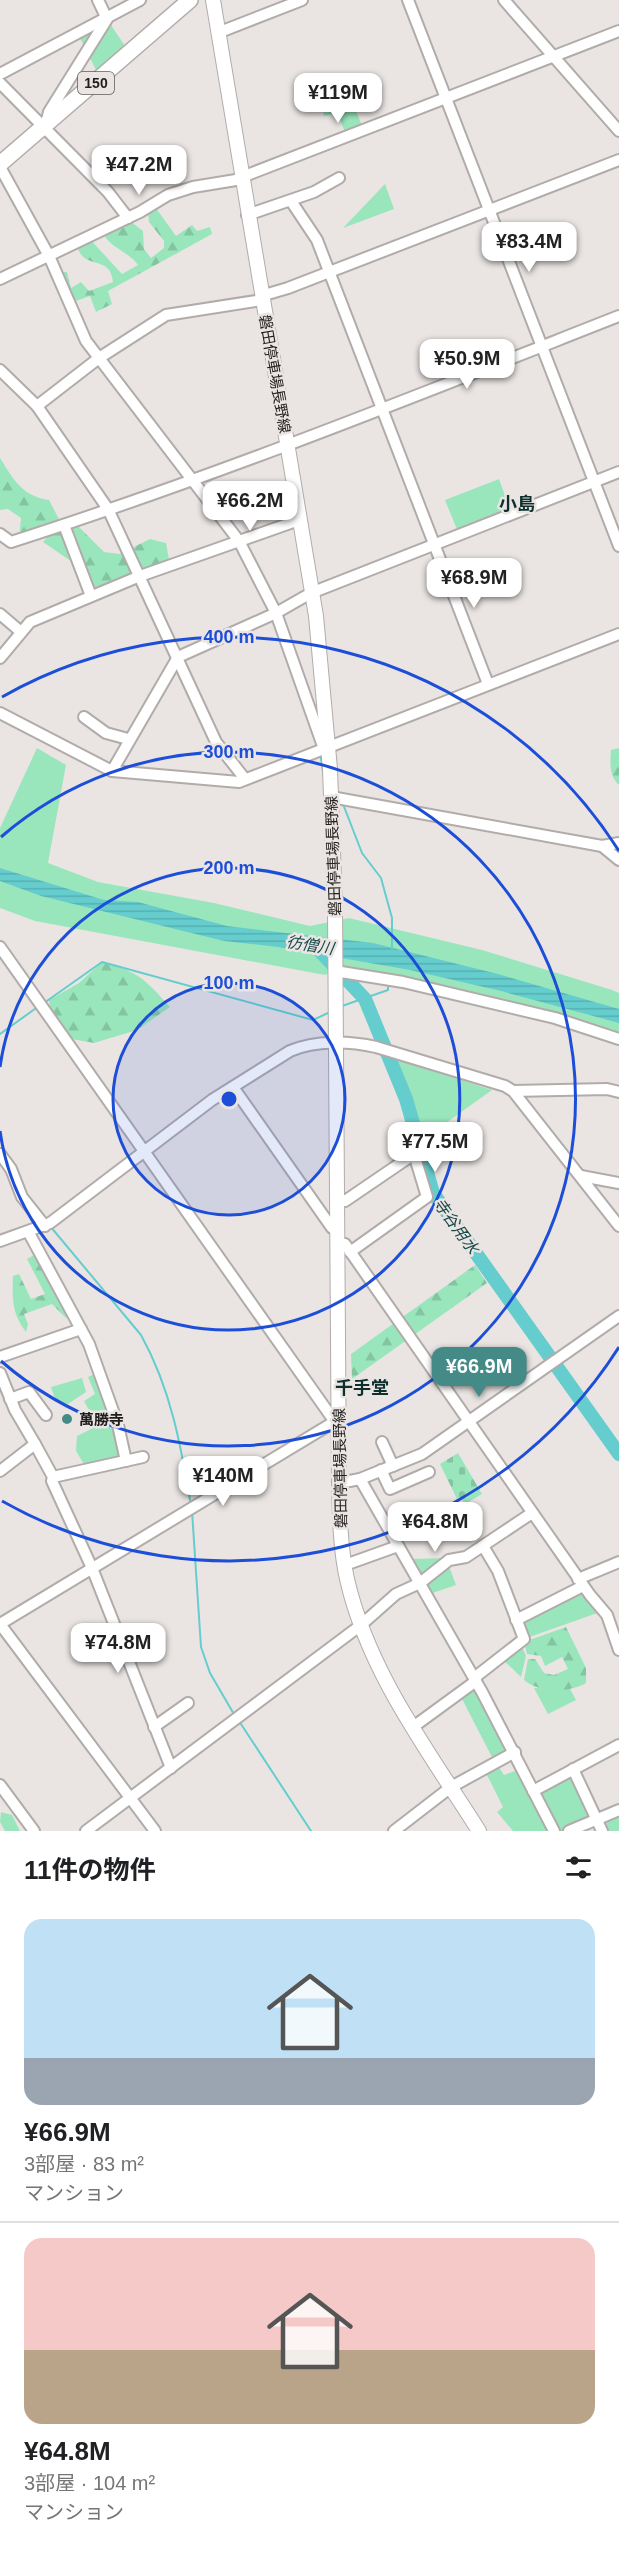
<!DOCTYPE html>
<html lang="ja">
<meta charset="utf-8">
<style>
:root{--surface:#fff;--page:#f2f2f2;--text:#202124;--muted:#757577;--line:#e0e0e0;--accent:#448b87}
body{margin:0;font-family:Arial,"Noto Sans JP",sans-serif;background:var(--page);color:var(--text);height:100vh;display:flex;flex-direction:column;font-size:22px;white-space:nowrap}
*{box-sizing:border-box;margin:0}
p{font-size:20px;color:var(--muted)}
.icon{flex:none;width:33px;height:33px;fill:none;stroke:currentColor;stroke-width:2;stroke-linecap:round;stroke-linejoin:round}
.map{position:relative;height:1831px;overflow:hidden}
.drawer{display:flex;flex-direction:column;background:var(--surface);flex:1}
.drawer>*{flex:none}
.price{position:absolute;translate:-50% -51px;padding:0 14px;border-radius:12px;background:#fff;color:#222;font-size:20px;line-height:39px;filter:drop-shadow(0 2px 3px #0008)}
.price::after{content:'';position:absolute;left:50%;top:36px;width:18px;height:14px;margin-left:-9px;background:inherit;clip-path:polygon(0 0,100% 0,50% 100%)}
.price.active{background:var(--accent);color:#fff}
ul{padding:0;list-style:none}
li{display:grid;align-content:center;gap:12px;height:318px;padding:0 24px}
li+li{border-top:2px solid var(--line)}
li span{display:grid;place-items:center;height:186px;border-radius:18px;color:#555}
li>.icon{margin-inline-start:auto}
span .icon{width:108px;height:108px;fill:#fffc;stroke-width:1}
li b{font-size:26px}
h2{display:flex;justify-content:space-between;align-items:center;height:72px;padding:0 24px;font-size:26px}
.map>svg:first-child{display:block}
</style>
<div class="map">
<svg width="619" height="1831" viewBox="0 0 619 1831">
<defs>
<pattern id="forest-firs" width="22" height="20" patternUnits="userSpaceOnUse" patternTransform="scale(1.5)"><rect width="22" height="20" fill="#9ae6bc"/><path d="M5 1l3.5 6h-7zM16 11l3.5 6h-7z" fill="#84c5a1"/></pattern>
<pattern id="cemetery-stones" width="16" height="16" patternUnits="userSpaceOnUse" patternTransform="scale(1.5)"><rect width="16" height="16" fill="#9ae6bc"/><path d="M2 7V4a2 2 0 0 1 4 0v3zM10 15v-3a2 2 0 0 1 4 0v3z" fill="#84c5a1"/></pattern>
<pattern id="water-rules" width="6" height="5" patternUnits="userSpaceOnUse" patternTransform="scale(1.5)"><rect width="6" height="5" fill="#65cdcd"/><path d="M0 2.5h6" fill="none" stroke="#57b0b0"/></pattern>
</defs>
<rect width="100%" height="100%" fill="#eae5e3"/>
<g fill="#9ae6bc">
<path d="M107,19l18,27 -28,26 -19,-38z"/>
<path d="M351,98l11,28 -17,6 -8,-19 -13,3 -2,-9z"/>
<path d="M385,184l9,25 -51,19z"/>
<path d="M499,479l12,33 -53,20 -13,-32z"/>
<path d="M37,748l29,17 -18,98 50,19 116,21 96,23 39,-8 133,32 130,40 7,3v47l-159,-48 -118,-26 -17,9 -290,-54 -35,-13v-80z"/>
<path d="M396,1059l96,31 -70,50z"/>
<path d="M99,1372l15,41 -19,8 -11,-20 11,-7 -7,-17z"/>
<path d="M82,1378l4,14 -21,14 -10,-7 -4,-12z"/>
<path d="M115,1417l11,44 -39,8 -11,-18 1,-15z"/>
<path d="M446,1558l10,27 -29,10 -15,-36z"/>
<path d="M583,1586l20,25 -79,28 -8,-19z"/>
<path d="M520,1642l6,14 -5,21 -21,-20z"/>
<path d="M476,1681l39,71 -19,11 8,12 19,-7 11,23 39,-22 24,50 22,-10v22h-17l-5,-11 -28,11h-10l-18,-28 13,28h-41l-16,-19 6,-5 -19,-38 11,-6 -35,-68z"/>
<path d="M534,1688l36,1 6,11 -28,14z"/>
</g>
<g fill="url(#forest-firs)">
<path d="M153,204l23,32 16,-11 5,6 13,-4 2,7 -104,57 4,13 -16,8 -6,-16 -17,6 -12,-30h6l4,16 10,-6 8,9 24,-9c-3,-29 -30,-10 -36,-37l11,-8 34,37 16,-9c-9,-13 -27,-17 -34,-30l5,-6 21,-8 13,10 1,18 7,9 13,-10v-7l-15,-19 -1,-10z"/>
<path d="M0,458c14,22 22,38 49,42l12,23 -42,17 2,-22 -13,-9 -8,1z"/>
<path d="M74,522l30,30 16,2 30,-15 16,4 4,22 -75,25 -14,-22 -38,-26 12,-14z"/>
<path d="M619,748v37c-10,-8 -9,-23 -8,-35z"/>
<path d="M102,962c38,11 42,16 68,45l-33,23 -43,13 -22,-4 -21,-20 -2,-19 30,-17z"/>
<path d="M34,1255l35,61 -3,2 -14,-14 -28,10 4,10 -2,8c-14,-18 -14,-33 -13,-56l6,-2 12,25 14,-5 -18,-35z"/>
<path d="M475,1265l12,18 -135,96 -1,-25z"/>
<path d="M566,1627l20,41v15c-17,10 -47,10 -62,-3l4,-21h7l9,14 10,2 14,-6 -6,-12 -17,9 -4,-10 -14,-2 -3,-12z"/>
<path d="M1,1812l11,3 8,16h-15l-5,-9z"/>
</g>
<path fill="url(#cemetery-stones)" d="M458,1453l24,41 -17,10 -5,-7 -3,2 -17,-35z"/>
<path fill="url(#water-rules)" d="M0,868l104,32 34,2 89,24 146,17 125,31 121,35v14l-118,-32 -91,-21 -132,-23 -54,-6 -183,-45 -41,-15z"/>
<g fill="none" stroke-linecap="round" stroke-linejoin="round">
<g stroke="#65cdcd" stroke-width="2">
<path d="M320,753l4,24"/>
<path d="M343,804l19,49 19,25 11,40v31"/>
<path d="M44,1003l58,-41 211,58 15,-7"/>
<path d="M342,1006l46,-16v-6"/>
<path d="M0,1034l39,-28"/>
<path d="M50,1226l91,109c30,54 40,111 50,171"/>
<path d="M192,1511l9,136 9,26 25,43"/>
<path d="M239,1721l72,110"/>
</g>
<path stroke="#65cdcd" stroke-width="14" d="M317,948l48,51 41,100 27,94 186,261"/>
<g stroke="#b1acaa" stroke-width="14">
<g id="minor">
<path d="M408,0l211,546"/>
<path d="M504,0l115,131"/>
<path d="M220,32l82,-32"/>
<path d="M0,74l140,-74"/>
<path d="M0,83l108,109 20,26"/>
<path d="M46,124l3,-12 58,-93 -9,-19"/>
<path d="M0,167l49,89 37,85 153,200 37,72 48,136"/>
<path d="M242,177l377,-146"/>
<path d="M291,201l26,39 171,444"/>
<path d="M247,215l67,-23 25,-14"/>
<path d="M0,279l140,-67 28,-17 25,-8 49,-8"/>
<path d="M261,296l27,-8 331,-128"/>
<path d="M0,370l37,36 71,103 108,233 29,37"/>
<path d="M37,406l62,-48 67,-43 96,-15"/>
<path d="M64,525l27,71"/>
<path d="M0,534l11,8c206,-66 407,-147 608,-226"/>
<path d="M0,614l21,18"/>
<path d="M0,658l30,-36 110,-46 159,-56"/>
<path d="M0,713l112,58 127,11 380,-148"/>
<path d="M84,717l22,16 22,6"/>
<path d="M112,771l66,-114 98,-44 35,-20 308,-121"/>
<path d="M331,797l271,49 17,14"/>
<path d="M602,846l17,-3"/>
<path d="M0,947l335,475"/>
<path d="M335,971l68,11 152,36 64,21"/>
<path d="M233,1087l99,141h5"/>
<path d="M513,1091l94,-2 12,3"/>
<path d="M0,1154l11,15 11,28 23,29"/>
<path d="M581,1176l38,7"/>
<path d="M337,1200l8,1 69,-47 13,43 -77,55"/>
<path d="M29,1233l60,111 29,81 8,36"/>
<path d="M0,1241l50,-18 162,-123 78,-49c26,-11 59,-10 86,-4l129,39 8,5 106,135"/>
<path d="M337,1243l8,1 245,351 17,20 12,35"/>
<path d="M0,1357l81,-28"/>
<path d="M0,1373l15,37 20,34 -35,27"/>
<path d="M10,1399l19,-7 17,23"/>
<path d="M382,1442l11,24"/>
<path d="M35,1444l18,33 -1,4 40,87 79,200"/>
<path d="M381,1470l9,19 39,-17"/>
<path d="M53,1477l90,-20"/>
<path d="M360,1479l122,213 72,139"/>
<path d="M339,1483l21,-4 62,-25 197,-138"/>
<path d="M345,1565l53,-19"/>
<path d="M578,1579l41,-17"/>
<path d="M516,1620l67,-34"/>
<path d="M0,1624l339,-205"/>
<path d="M0,1624l155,207"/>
<path d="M474,1678l50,-39 -26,-68 -15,-25"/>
<path d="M154,1727l34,-24"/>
<path d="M413,1727l63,-46"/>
<path d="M573,1769l29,62"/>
<path d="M0,1785l34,46"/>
<path d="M533,1791l86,-46"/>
<path d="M86,1831l275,-206 35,-31 24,-11 29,-23 17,-3 66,-44"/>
<path d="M394,1831l57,-44 64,-35"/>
<path d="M569,1831l50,-21"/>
</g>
</g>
<g stroke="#b1acaa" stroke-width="16">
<path id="major" d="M213,0l103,616 14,153 5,137 4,577c1,33 1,65 8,96 21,93 82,173 132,252"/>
</g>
<g stroke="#b1acaa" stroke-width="18">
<path id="highway" d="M0,164l190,-164"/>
</g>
<use href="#minor" stroke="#fff" stroke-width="10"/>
<use href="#major" stroke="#fff" stroke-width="14"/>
<use href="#highway" stroke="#fff" stroke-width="15"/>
</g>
<circle cx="229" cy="1099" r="116" fill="#1d4ed8" fill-opacity=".12"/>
<g fill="none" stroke="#1d4ed8" stroke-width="3">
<circle cx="229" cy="1099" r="116"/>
<path d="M0 1067A231 231 0 1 1 0 1131"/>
<path d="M1 837A347 347 0 1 1 1 1361"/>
<path d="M619 1347A462 462 0 0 1 2 1501M2 697A462 462 0 0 1 619 851"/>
</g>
<circle fill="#448b87" stroke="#eae5e3" stroke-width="2" cx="67" cy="1419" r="6"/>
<g text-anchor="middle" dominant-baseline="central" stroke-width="5" stroke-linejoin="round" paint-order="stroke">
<rect fill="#eae5e3" stroke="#5d5a58" stroke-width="1.5" x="78" y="72" width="36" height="22" rx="4.5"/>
<g font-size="14" font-weight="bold" fill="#201e1d">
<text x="96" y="83">150</text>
</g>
<g font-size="15" fill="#201e1d" stroke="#eae5e3">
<text transform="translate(275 374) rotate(80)">磐田停車場長野線</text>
<text transform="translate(333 856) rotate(-92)">磐田停車場長野線</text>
<text transform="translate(340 1468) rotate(-91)">磐田停車場長野線</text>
</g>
<g font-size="15" font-weight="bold" fill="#201e1d" stroke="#eae5e3" text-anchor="start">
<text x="79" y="1419">萬勝寺</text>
</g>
<g font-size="16" font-style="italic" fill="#194949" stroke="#eae5e3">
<text transform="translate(310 945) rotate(9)">彷僧川</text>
<text transform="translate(456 1226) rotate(54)">寺谷用水</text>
</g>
<g font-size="18" font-weight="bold" fill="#0d302e" stroke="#eae5e3">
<text x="517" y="504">小島</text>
<text x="362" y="1388">千手堂</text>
</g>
</g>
<circle cx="229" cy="1099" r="9" fill="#1d4ed8" stroke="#eae5e3" stroke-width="3"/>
<g font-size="18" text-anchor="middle" font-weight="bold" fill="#1d4ed8" stroke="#eae5e3" stroke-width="5" stroke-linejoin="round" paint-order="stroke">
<text x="229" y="643">400 m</text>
<text x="229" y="758">300 m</text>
<text x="229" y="874">200 m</text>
<text x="229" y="989">100 m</text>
</g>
</svg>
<b class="price" style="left:338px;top:124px">¥119M</b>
<b class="price" style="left:139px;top:196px">¥47.2M</b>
<b class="price" style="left:529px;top:273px">¥83.4M</b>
<b class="price" style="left:467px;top:390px">¥50.9M</b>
<b class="price" style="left:250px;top:532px">¥66.2M</b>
<b class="price" style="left:474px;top:609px">¥68.9M</b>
<b class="price" style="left:435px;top:1173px">¥77.5M</b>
<b class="price active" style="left:479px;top:1398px">¥66.9M</b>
<b class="price" style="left:223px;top:1507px">¥140M</b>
<b class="price" style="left:435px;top:1553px">¥64.8M</b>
<b class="price" style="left:118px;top:1674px">¥74.8M</b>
</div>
<section class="drawer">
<h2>11件の物件<svg class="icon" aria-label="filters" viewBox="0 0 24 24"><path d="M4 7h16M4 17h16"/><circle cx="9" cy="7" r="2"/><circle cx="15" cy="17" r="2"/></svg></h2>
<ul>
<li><span style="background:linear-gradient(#bfe0f5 75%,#9aa5b1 0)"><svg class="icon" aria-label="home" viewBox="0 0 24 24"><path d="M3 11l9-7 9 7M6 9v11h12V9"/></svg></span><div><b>¥66.9M</b><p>3部屋 · 83 m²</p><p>マンション</p></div></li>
<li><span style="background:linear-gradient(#f6c9c9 60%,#b9a48a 0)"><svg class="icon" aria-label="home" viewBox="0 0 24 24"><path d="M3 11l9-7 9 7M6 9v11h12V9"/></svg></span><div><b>¥64.8M</b><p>3部屋 · 104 m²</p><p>マンション</p></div></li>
</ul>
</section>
